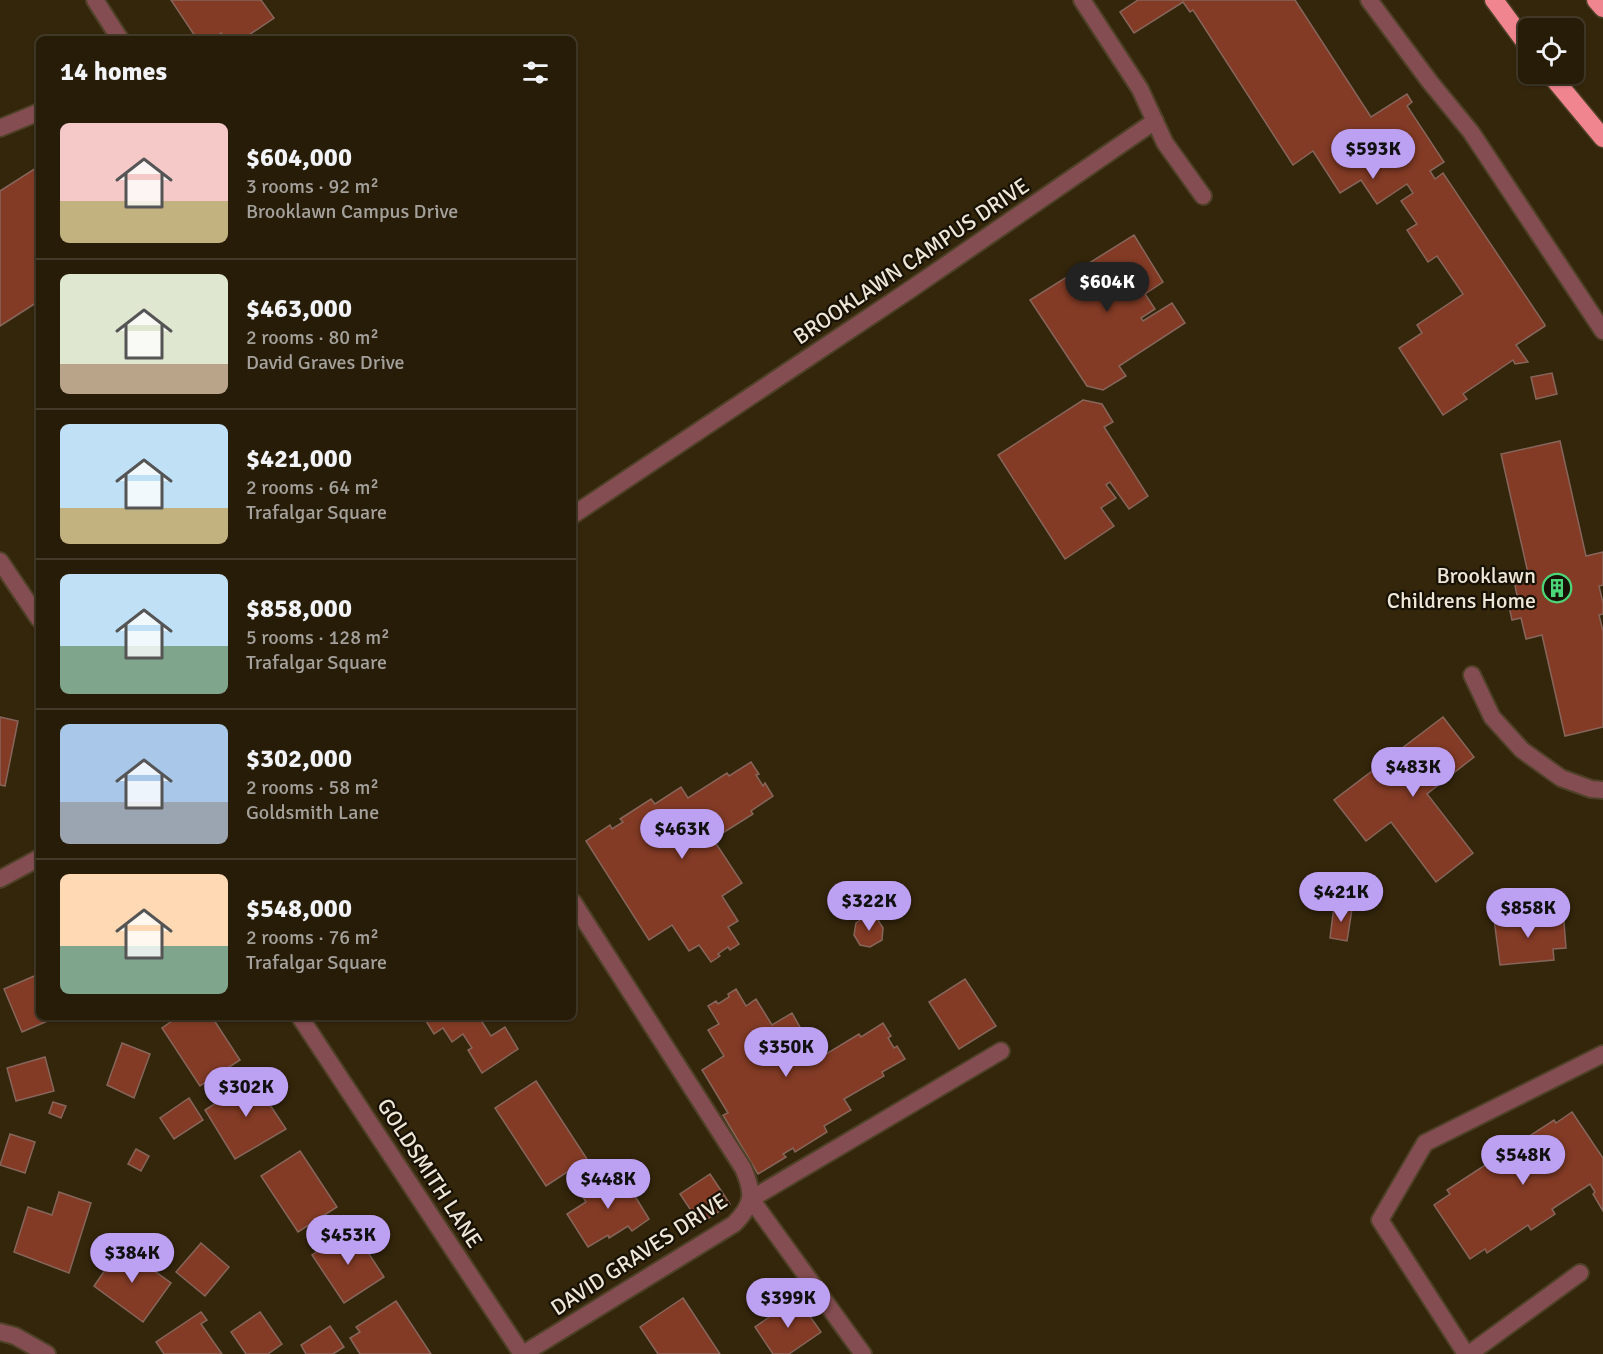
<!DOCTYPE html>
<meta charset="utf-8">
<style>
:root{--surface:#271c08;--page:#332916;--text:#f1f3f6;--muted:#a4a19c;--line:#433a29;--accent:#bca0f2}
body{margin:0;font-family:Signika,sans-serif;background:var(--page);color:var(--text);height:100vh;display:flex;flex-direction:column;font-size:22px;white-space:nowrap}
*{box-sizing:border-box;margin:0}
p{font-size:20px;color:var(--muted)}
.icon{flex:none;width:33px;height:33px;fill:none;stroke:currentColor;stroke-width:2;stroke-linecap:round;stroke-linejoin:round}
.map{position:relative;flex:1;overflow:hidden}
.panel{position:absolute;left:36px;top:36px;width:540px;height:984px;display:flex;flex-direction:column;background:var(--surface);border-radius:9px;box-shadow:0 2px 4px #0004,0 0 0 2px var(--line)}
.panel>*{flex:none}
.fabs{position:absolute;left:1518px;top:18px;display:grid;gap:12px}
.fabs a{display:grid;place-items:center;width:66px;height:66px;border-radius:9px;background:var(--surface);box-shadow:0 2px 4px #0004,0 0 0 2px var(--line);font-size:30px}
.price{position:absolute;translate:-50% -51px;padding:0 14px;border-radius:21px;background:var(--accent);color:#111;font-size:20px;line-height:39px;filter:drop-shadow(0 2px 3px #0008)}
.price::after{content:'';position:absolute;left:50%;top:36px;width:18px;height:14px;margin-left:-9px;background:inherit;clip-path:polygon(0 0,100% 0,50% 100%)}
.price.on{background:#222;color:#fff}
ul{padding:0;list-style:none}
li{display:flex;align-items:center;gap:18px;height:150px;padding:0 24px}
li+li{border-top:2px solid var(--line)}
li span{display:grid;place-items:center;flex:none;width:168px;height:120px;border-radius:9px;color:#555}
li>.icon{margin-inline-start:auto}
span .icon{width:72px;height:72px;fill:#fffc;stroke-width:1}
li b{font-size:26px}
h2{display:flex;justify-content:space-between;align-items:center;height:72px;padding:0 24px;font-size:26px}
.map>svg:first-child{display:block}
</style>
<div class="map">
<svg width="1603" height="1354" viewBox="0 0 1603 1354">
<rect width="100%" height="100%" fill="#34260b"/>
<g fill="#833b25" stroke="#86655b" stroke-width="1.5">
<path d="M171,0h90l13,18 -31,21h-18l-4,-6 -8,6h-16z"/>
<path d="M1138,0h157l76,117 36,-23 5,8 -5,4 37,56 -14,9 5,8 8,-6 102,152v1l-29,19 12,17 -13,2 -2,-4 -50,34 4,5 -24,16 -44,-67 23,-15 -5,-8 46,-31 -26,-38 -9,6 -21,-32 10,-6 -16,-23 12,-8 -6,-9 -30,20 -16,-24 -21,13 -27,-42 -20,14 -100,-155 -3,2 -7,-10 -49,31 -14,-21z"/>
<path d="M39,166v135l-39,25v-135z"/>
<path d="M1134,235l29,47 -18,12 10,15 -14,9 2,3 29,-18 13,20 -66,43 7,10 -23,14 -16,-4 -57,-86z"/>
<path d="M1552,373l5,21 -21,5 -5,-22z"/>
<path d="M1083,400l19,4 11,18 -9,5 44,69 -19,13 -19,-27 -4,3 10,13 -15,10 13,18 -49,33 -67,-104z"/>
<path d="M1560,441l26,115 17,-4v33l-4,1 4,17v11l-4,1 4,16v96l-38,9 -23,-101 -16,4 -5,-21 -9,2 -4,-18 10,-2 -5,-24 15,-3 -27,-119z"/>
<path d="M0,717l18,4 -13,65 -5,-1z"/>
<path d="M1443,717l31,40 -47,37 46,59 -37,29 -45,-60 -25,19 -32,-41z"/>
<path d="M751,762l8,12 -3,1 7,11 2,-3 8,13 -22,15 2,3 -40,25 29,44 -20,13 16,25 -10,6 11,17 -9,6 -2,-3 -10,7 2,2 -9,6 -12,-17 -10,6 -17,-26 -23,15 -63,-99 24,-16 2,4 11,-7 -3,-3 31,-20 4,5 26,-17 7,11 39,-25 2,3z"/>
<path d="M1334,906l18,3 -5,32 -17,-3z"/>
<path d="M1549,913l2,11 13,-2 2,26 -13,1 1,11 -54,5 -6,-46z"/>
<path d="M866,916l12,4 5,8 -1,12 -12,7 -10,-2 -6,-10 2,-12z"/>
<path d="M39,974v43h18l-35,15 -18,-43z"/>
<path d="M965,979l31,47 -37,23 -30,-47z"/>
<path d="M736,989l10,17 10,-7 16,26 20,-12 26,46 41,-25 2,3 22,-14 8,13 -3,2 6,10 3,-2 8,13 -23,13 2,4 -40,23 7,11 -27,16 3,6 -32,20 -2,-4 -10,6 3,3 -28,17 -35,-59 5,-2 -26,-43 22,-14 -16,-26 11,-6 -11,-18 8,-5 2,3 11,-7 -1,-3z"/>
<path d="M178,1017h34l28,43 -40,26 -38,-58z"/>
<path d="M432,1017h58l-8,5 9,14 14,-9 13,22 -36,24 -14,-23 4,-2 -9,-14 -11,8 -9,-14 -9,6 -8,-13z"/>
<path d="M122,1043l28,11 -16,44 -27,-13z"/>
<path d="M45,1057l9,34 -38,10 -9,-33z"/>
<path d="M258,1076l17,26 -5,3 16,24 -51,30 -30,-49z"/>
<path d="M536,1081l51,78 -41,27 -51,-78z"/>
<path d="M189,1098l14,22 -29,19 -14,-21z"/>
<path d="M53,1102l13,4 -5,12 -12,-5z"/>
<path d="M1572,1112l31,46v53l-10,-17 2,-2 -5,-8 -38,25 3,5 -24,16 -3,-5 -41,28 -2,-4 -15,10 -36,-54 16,-11 -3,-4 107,-70 2,3z"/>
<path d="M10,1134l25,8 -10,31 -25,-8z"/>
<path d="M136,1149l13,7 -8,15 -13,-7z"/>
<path d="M300,1151l37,56 -39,25 -37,-56z"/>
<path d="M619,1170l30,49 -17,12 -4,-5 -19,12 -1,-3 -20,12 -21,-33 19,-12 -5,-8z"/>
<path d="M710,1174l20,30 -30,20 -20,-30z"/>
<path d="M59,1192l32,11 -22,70 -55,-21 14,-45 24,8z"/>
<path d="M352,1228l32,49 -40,26 -32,-48z"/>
<path d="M201,1243l28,24 -24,29 -29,-24z"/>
<path d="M121,1247l50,36 -28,39 -49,-36z"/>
<path d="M683,1298l37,56h-62l-18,-27z"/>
<path d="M797,1298l24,34 -32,22h-16l-18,-27z"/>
<path d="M396,1301l35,53h-71l-10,-16 10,-6 -4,-5z"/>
<path d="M201,1312l6,8 -6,4 21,30h-58l-8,-12z"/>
<path d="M260,1312l22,32 -14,10h-22l-15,-22z"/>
<path d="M330,1326l14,21 -11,7h-27l-5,-9z"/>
</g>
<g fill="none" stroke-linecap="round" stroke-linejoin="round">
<g stroke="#4e4127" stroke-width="20">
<g id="service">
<path d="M95,0l25,39"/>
<path d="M1082,0l58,89 25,54 38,53"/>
<path d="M1369,0l61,82 41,50 132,199"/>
<path d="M1472,675l20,42 30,33 39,28 30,11 12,1"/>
<path d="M863,1354l-112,-155 250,-148"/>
<path d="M1469,1354l111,-81"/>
</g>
</g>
<g stroke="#4e4127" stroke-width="20">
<g id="minor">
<path d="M0,128l39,-16"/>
<path d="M573,515l338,-226 244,-168"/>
<path d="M0,879l39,-21"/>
<path d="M0,1332l15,4 32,18"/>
<path d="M523,1354l211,-130c20,-20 20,-31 9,-56l-170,-266"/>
<path d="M1466,1354l-86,-134 45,-77 178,-89"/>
</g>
</g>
<g stroke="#4e4127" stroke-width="20">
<g id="tertiary">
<path d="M0,561l39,58"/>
<path d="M300,1017l222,337"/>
</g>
</g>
<g stroke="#4e4127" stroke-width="21">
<g id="motorway">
<path d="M1494,0l34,46"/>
<path d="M1596,0l7,8"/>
<path d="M1550,74l53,64"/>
</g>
</g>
<use href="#service" stroke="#844d51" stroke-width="16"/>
<use href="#minor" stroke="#844d51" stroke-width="16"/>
<use href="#tertiary" stroke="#844d51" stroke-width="16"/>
<use href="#motorway" stroke="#f1858f" stroke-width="18"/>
</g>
<defs>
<g id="building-ring" transform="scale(1.5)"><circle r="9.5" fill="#171106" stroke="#4bd677" stroke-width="1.5"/><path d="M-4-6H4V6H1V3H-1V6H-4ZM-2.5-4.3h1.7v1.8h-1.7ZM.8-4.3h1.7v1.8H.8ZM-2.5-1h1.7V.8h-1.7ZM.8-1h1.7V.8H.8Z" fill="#4bd677"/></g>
</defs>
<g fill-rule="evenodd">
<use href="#building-ring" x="1557" y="588"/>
</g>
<g text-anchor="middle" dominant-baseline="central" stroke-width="4.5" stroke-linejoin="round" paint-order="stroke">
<g font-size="22" fill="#eee6d6" stroke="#171106">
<text transform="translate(911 261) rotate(-34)">BROOKLAWN CAMPUS DRIVE</text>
<text transform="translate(430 1173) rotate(57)">GOLDSMITH LANE</text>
<text transform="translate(639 1254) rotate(-33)">DAVID GRAVES DRIVE</text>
</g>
<g font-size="22" fill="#eee6d6" stroke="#171106" text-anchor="end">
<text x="1536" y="575">Brooklawn<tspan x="1536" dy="25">Childrens Home</tspan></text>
</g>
</g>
</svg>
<div class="fabs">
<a><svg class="icon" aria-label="locate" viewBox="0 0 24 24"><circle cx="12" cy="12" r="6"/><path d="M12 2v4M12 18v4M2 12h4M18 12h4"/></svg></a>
</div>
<b class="price" style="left:1373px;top:180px">$593K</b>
<b class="price on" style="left:1107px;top:313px">$604K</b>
<b class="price" style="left:1413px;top:798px">$483K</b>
<b class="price" style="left:682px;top:860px">$463K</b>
<b class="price" style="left:1341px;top:923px">$421K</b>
<b class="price" style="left:869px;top:932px">$322K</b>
<b class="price" style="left:1528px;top:939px">$858K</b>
<b class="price" style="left:786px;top:1078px">$350K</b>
<b class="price" style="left:246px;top:1118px">$302K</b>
<b class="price" style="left:1523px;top:1186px">$548K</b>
<b class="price" style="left:608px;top:1210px">$448K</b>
<b class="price" style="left:348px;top:1266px">$453K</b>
<b class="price" style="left:132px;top:1284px">$384K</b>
<b class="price" style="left:788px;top:1329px">$399K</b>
<section class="panel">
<h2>14 homes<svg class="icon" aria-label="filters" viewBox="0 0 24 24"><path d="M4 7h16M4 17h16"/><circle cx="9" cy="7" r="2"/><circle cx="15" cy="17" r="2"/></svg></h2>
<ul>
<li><span style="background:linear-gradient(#f6c9c9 65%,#c2b280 0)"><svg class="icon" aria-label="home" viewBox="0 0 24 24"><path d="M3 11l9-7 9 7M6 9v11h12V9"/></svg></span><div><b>$604,000</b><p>3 rooms · 92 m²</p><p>Brooklawn Campus Drive</p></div></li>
<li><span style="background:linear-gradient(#dfe7d0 75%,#b9a48a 0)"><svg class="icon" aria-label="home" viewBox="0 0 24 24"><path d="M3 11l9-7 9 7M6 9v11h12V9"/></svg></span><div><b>$463,000</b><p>2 rooms · 80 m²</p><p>David Graves Drive</p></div></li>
<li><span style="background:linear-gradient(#bfe0f5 70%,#c2b280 0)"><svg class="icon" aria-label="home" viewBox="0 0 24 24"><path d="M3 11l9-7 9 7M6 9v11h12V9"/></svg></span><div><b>$421,000</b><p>2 rooms · 64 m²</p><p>Trafalgar Square</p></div></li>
<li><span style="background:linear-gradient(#bfe0f5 60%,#7fa58c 0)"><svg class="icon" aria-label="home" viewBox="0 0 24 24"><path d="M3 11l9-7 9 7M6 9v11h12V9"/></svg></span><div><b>$858,000</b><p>5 rooms · 128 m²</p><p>Trafalgar Square</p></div></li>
<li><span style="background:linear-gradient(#a9c7e8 65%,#9aa5b1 0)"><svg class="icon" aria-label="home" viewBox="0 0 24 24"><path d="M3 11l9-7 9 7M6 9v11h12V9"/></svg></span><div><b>$302,000</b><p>2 rooms · 58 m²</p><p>Goldsmith Lane</p></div></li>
<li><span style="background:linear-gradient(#ffd9b3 60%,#7fa58c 0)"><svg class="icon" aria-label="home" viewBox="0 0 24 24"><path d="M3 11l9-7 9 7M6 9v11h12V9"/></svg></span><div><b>$548,000</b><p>2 rooms · 76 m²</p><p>Trafalgar Square</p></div></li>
</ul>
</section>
</div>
